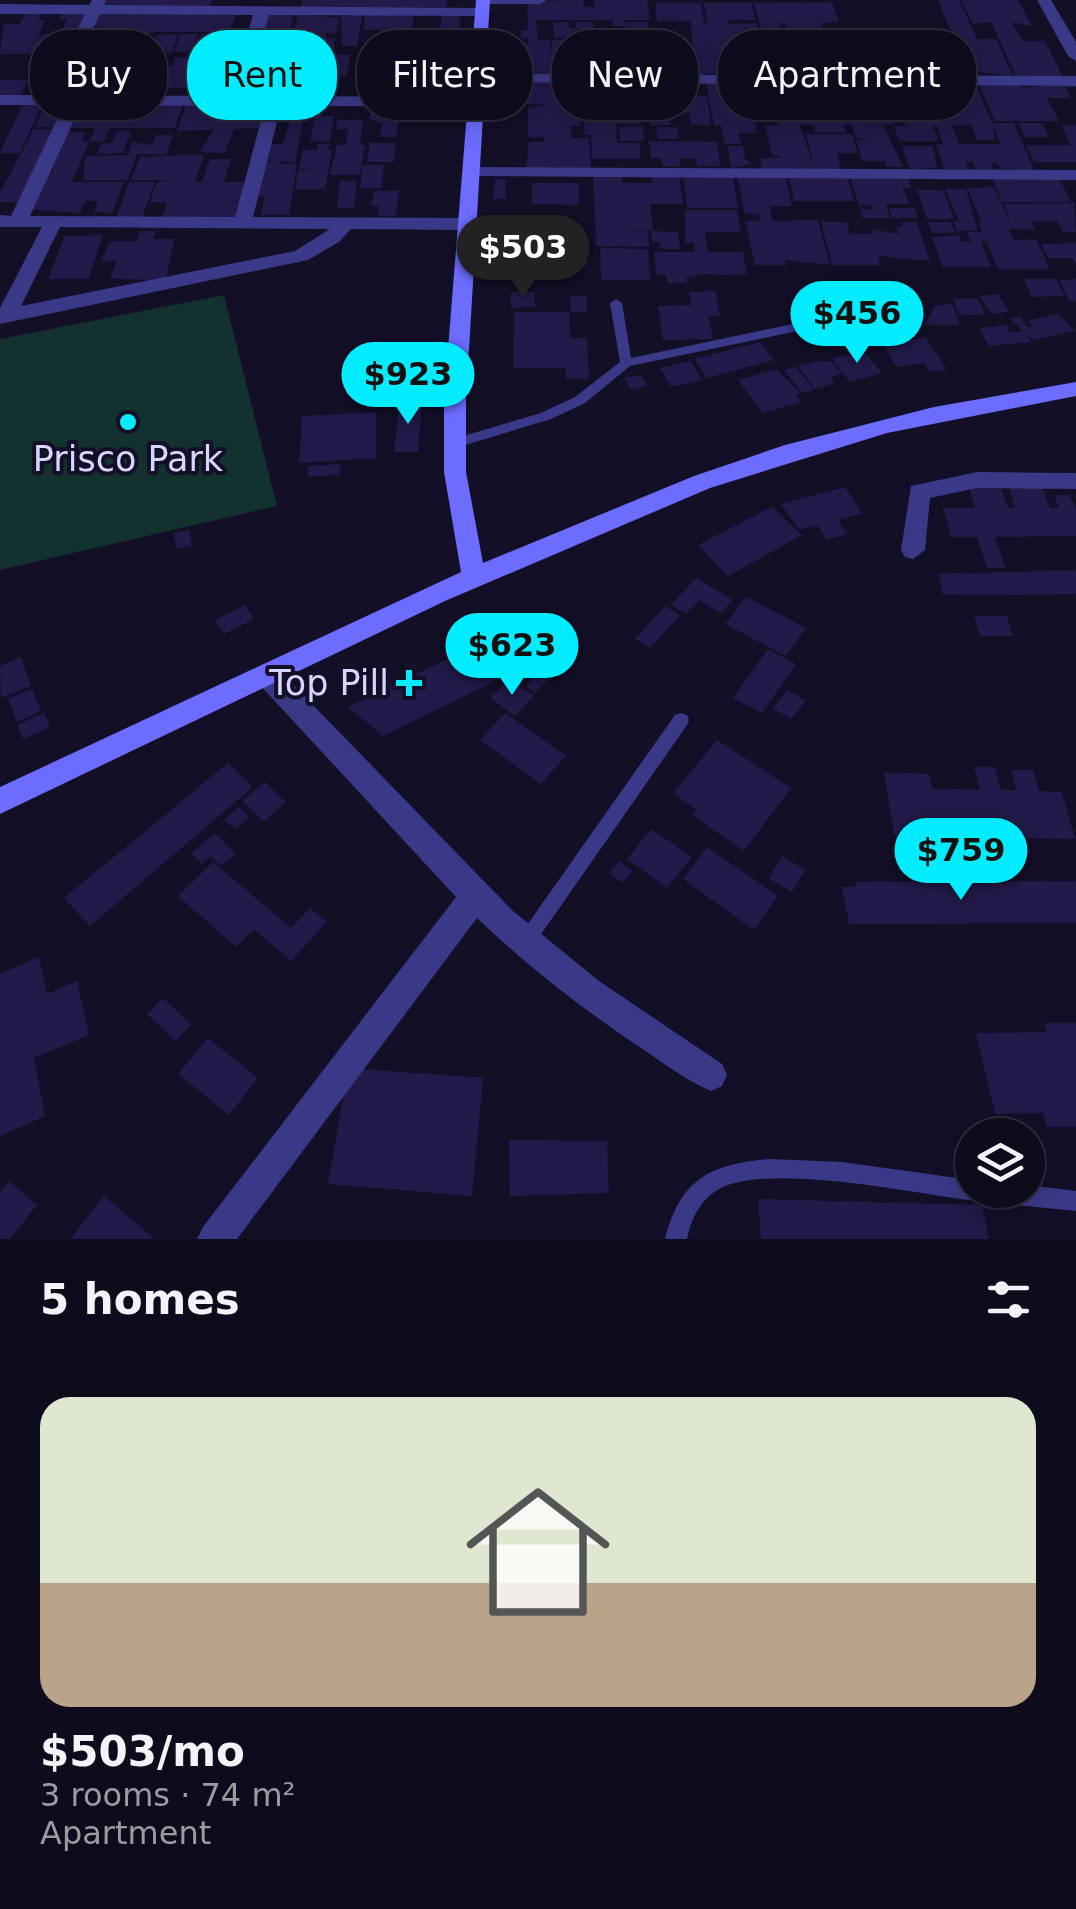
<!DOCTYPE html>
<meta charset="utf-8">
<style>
:root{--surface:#0e0b1d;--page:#1c192a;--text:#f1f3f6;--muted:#9b9ba4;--line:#2e2b3b;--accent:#01ecff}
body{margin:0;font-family:"DejaVu Sans",sans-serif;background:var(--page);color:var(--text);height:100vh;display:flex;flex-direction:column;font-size:38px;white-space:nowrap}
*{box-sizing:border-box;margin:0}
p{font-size:32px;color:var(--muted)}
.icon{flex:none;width:55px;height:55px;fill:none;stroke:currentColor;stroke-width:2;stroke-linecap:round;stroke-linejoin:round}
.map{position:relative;height:1239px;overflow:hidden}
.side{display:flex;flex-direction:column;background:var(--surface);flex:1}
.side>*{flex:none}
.banner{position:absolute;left:30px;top:30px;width:1018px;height:90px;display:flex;gap:20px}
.buttons{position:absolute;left:955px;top:1118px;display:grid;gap:20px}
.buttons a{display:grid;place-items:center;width:90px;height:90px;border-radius:50%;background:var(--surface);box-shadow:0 5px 25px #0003,0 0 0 2px var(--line);font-size:50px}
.price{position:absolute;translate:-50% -85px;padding:0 22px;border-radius:35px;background:var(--accent);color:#111;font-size:32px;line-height:65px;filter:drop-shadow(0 2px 5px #0008)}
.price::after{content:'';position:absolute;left:50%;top:60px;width:30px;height:22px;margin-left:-15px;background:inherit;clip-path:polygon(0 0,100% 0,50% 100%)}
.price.current{background:#222;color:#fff}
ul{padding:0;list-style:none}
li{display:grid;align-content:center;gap:20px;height:530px;padding:0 40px}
li span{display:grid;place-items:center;height:310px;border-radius:30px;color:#555}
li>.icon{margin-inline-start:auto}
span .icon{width:180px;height:180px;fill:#fffc;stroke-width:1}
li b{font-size:42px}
h2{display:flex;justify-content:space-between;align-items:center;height:120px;padding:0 40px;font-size:42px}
.tag{padding:0 35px;border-radius:40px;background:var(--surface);box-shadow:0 5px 25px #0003,0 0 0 2px var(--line);font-size:35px;line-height:90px}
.tag.current{background:var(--accent);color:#111}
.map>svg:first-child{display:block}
</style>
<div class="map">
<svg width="1076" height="1239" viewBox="0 0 1076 1239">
<rect width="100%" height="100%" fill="#120f27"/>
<path fill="#12312f" d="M224,295l53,211 -277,64v-231z"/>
<g fill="#221a48" fill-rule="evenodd">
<path d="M105,0h107l-2,7h-109z"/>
<path d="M302,0h145l-1,7 -146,1z"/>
<path d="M583,0l1,7h11v-7h52l3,20h-26l1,6h-12v-6h-77l2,20h12v16l2,-16h19l3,10h4v-12h-24l-1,-16h16v6h7v-6h17l3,17 17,3v-4h12l2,18 1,-17h27l4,38h-133l2,-23h-8v-11h8v-5h-7v-8h7l-1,-29z"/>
<path d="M938,0h21l18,39h19l17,37 -59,-7 -4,-9h13l-6,-15 -10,-1 -2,-5h9z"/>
<path d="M961,0h57l14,26 -20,-4 10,19h23l19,38h-47l-26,-57 -18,2z"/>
<path d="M751,2l5,18h-28l1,4 28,-1 7,30h-18l-3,-16 -1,8h-10l2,12h10l4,13 -54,5 -3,-54h-34l-2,-18h46l3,20h4l-4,-20z"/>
<path d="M832,2l7,20 -18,1 6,16h19l14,40h-108l-5,-24h29l-8,-16h22l-5,-16h-5l4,14h-21l-9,-34z"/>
<path d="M88,11l-17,43h-71l4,-30h15l8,-12h15l-4,8h7l-7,15h8l15,-3 6,-13h-8l3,-6z"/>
<path d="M237,12l-12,30h-10l3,-10h-67l-8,22h-22l8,-21 -10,18h-25l6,-14 16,-4h-21l3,-7h-9l5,-13z"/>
<path d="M353,12h10l-6,34h-15l-1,-30h11z"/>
<path d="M366,12h48l-2,17h9l-2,22h-28v-8l8,-3h-12l1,-10h-25z"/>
<path d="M442,12h18l-1,23 -19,1z"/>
<path d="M264,13h30l-4,17 -29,-2z"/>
<path d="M298,14l41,4 -3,15h-10v5h9l-2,15h-26l1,-20 -4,22h46l-4,21h-9l-6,22 -33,-1 5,-23 21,3 1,-4h-24l-6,24h-14l-2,-6 -1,7h-29l2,-7h-10l6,-20h14l-13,-1 5,-16h26l-9,16 -2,9h3l10,-24h7l4,-15h8l-8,-2z"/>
<path d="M625,22h23l1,13h-23z"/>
<path d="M845,30h20l3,11h-19z"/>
<path d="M178,34l-6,19h-15v13h15l3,-9h16l-6,17 59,-4 -6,18h-79l-2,8h-82l16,-43 25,-1 -10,23h15l7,-17 21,-4 8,-19z"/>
<path d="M180,34h18l-6,18h-18z"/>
<path d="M200,34h13l-5,19h-14z"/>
<path d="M659,37h27l2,8 -27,1z"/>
<path d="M666,52l23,3 3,20h-29l-2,-20z"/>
<path d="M390,54h24l-1,11h-25z"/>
<path d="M366,68h12l-2,6 36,4 2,13 -5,6 -49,2z"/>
<path d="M436,69h18l-4,23h-16z"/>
<path d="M0,80h29l-8,15h-21z"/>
<path d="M580,80l2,25h-21l19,3 1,18h-10l1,12h17l2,30 -65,1 3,-27h16l-1,-5h-16v-29l17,-3 -29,-2v-22z"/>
<path d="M644,82h41l2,14h20l4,29h-20l-2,-12 -41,-1z"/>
<path d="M706,82h23l3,14h19l6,37h-19l3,11h-16l-4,-19h-7z"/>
<path d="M885,82l90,1 17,40h22l20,47 -34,-1 -2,-5 -7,-1 3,7 -19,-1 -2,-7h-7l2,7h-24l-8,-25h7l-6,-18h-4l6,15h-40l-5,-15h12zM952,125h19l6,15h18l-2,-15 8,19h-42z"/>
<path d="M583,83h24v7h32l1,34h-24l1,19h22l2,16h-49l-1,-24h-6l-3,-23h12l-1,-5h-9z"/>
<path d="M768,83h44l3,9 13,-9h51l15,42h-30l20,1 19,41h-16l-2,-6h-23l-6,-21 15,-1 -15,-1 -4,-13h-8l2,7h-31l-2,-7h-13l14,42 -8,-33h46l6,19h-21l4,18 -79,-2 -2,-10 23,-2 -11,-3 -7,-28 13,-1 -4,-13h-15l-2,-13h14z"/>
<path d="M978,83h42l2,5 52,-5 2,4h-11l6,11h-24l12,23h-64z"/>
<path d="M45,104h25l-10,23h-25z"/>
<path d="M76,104h107l-8,24h-65l-6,14h-15l6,-14h-30z"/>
<path d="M22,105h20l-22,48h-20z"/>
<path d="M186,105l21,1 -3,7 7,-7h34l-2,8h22l-4,14 -84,3z"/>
<path d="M372,105h38l-2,13h-9l-3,19h-16l2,-13 -13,-5z"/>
<path d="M648,114h21l2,11 -21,1z"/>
<path d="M292,116h12l-9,47 -29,-4 5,-15h12z"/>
<path d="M315,116h19l-4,25h-20z"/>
<path d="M337,120h26l-3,25h5l-5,30h-30l7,-30h9l2,-16h-12z"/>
<path d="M1019,123h23l7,14h-24z"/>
<path d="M1061,125h15v37h-42l-8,-17h45z"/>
<path d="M643,126l1,15h-24l-1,-14z"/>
<path d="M656,127h21l2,12h-21z"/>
<path d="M34,129h25l-40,73h-19v-9z"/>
<path d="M214,129h20l-9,24 -25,-1z"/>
<path d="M117,131h14l-8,22 -26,1 4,-11h11z"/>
<path d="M62,132h24l-4,10h7l-17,40h52l-12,31 -18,-1 4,-11h-13l-5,12 -54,-4 18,-37h8l1,-4h-6z"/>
<path d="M156,135h17l-7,20 -29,-1 -9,26h-45l2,-24 43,-1 4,-13 20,3z"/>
<path d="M649,141l68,1 3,24h-23l-1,-7h-17l1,8 -18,-1 -1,-8h-10z"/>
<path d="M370,143h26l-2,19h-27z"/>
<path d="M318,144h11l-1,6h4l-7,39 -30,1 3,-20h25l-24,-1 4,-19h14z"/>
<path d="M728,146h15l2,13 7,5 -21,4z"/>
<path d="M902,146h31l4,22 -27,1z"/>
<path d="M184,155h20l-9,27h7l8,-23h21l-7,23h21l-9,36h-74l5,-16h-17l7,-20 18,-2h-44l9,-23z"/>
<path d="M281,160l-1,4h17l-8,51h-28l4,-19h-9l7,-35z"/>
<path d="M363,165h21l-3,23h-21z"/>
<path d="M651,175h28l4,29h-33l3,26h-36l31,1 1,16 -53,-1 -3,-70h29v7h30z"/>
<path d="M785,175l7,31h-22l3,15 45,-1 12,45 -45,-5 1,5h-31l-10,-44h15l-2,-7h-13l-8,-38z"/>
<path d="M789,175h58l7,26h-60z"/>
<path d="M907,175l4,13h-8l6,16h-23l4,14h-28l-2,-9h13l-2,-4h-12l-9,-29z"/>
<path d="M683,176h50l5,32h-51z"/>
<path d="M992,178h67l12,24h-69z"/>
<path d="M495,179h10l1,20h-13z"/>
<path d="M340,181h17l-3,27h-17z"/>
<path d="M129,182h26l-13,36h-26z"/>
<path d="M532,183h47v22l-47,-1z"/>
<path d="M994,187l16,35 -6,-18 70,-1 2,29h-13l-6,-11h-26l4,8h-26l5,11 22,-1 14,30h-52l-12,-28h-5l10,26h-49l-10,-30 27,-2 2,7h10l-4,-10h15l-4,-9h4l-15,-35z"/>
<path d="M945,189h21l12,42h-21l-4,-10h6z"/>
<path d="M917,190h26l11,29h-27z"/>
<path d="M374,191h25l-3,25h-18l1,-10h-8z"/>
<path d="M889,208h26l3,10h-26z"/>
<path d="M685,210h52l4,22h-36l3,20h35l4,23 -43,-1 -18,4 1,5h-20l-1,-8 -10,-1 -2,-22h41l-1,-9h-9z"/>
<path d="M821,222h26l3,12h23l-2,-5 28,5 -3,-7h7l-1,-5h15l13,39 -52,-5 2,9h-48z"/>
<path d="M928,222h23l4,11h-23z"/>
<path d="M140,231h16l-3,8h21l-8,41 -56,-1 7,-18h-16l9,-20h27z"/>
<path d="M651,231l27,1 2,17h-19l-1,-7h-8z"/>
<path d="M103,235l-15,44h-40l17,-43z"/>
<path d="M526,243h61l1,23 -62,1z"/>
<path d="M1076,243v22l-4,-7h-24l-7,-14z"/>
<path d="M600,248l48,1 2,31h-49z"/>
<path d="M1024,279h32l8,17 -33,1z"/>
<path d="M1076,279v22h-7l-10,-21z"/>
<path d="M888,286l4,8 -69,5 -3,-8z"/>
<path d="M715,291l5,25 -11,1 4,22 -50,1 -5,-34 34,-1 -3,-13z"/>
<path d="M511,292h23l1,15 -24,1z"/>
<path d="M998,294l11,18 -18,2 -11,-18z"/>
<path d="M912,295l15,22 -20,3 -14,-22z"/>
<path d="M570,296h17v16h-16z"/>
<path d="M978,298l7,16 -26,1 -6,-16z"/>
<path d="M826,300h13l14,37 -13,1z"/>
<path d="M952,304l8,21h-36l12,-20z"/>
<path d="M514,312h55l1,26h17l2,41h-23v-11h-53z"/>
<path d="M1058,313l17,18 -42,9 -24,-22 12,-1 6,10 6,-1 -5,-5z"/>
<path d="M894,320l6,9 -30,5 -6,-9z"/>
<path d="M1006,325l4,7 14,-1 7,11 -42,4 -10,-18z"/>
<path d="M925,337l22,32 -17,3 -6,-9 -27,4 -15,-23z"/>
<path d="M760,342l14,18 -67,18 -13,-19z"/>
<path d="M863,350l19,23 -32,9 -18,-23z"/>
<path d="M691,361l11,19 -31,7 -11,-19z"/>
<path d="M817,361h14l11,13 -12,3 5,6 -20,6 -17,-23z"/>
<path d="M796,367l18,23 -12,3 -18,-23z"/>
<path d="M776,369l25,24 -5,2 5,7 -38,11 -25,-33z"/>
<path d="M641,375l6,11 -16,4 -7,-12z"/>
<path d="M399,402h23l-4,50h-24z"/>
<path d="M376,412v46l-77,5 3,-47z"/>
<path d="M340,464l-1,11 -31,2v-11z"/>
<path d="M968,485h32l8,23h7l-6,-20h34l7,20h9l-5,-13h15l7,13v28l-81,1 10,31h-18l-10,-31h-26l-8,-29h32z"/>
<path d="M845,487l17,26 -24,7 9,14 -20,6 -10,-15 -18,5 -18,-26z"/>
<path d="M772,507l30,28 -74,41 -30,-31z"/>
<path d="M189,530l3,15 -15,4 -4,-16z"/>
<path d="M1076,570v24l-133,1 -5,-21z"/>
<path d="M696,578l37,22 -12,13 -22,-13 -13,14 -15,-9z"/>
<path d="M746,597l60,31 -20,28 -61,-32z"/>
<path d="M245,605l9,14 -30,15 -9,-14z"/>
<path d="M665,606l15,9 -30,33 -15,-9z"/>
<path d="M974,616h33l6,20h-33z"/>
<path d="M482,631l29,42 -128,63 -35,-29 110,-53 -5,-9z"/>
<path d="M535,647l28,18 -28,28 -9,-7 6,-6 -17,-12z"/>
<path d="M768,649l28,15 -34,49 -29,-15z"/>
<path d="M21,657l10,29 -30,12 -1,-32z"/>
<path d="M509,680l25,16 -19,20 -25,-18z"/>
<path d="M32,689l9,22 -24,11 -9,-23z"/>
<path d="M787,690l19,11 -15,18 -18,-11z"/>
<path d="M44,713l6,14 -27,12 -6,-14z"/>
<path d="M505,713l61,43 -25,28 -61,-44z"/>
<path d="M717,740l74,48 -47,63 -52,-36 5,-5 -24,-17z"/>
<path d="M228,763l25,24 -163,139 -26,-28z"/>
<path d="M974,767h21l6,23h15l-5,-20h22l6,21 23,1 13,47 -181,-4 -10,-62 45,1 3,15 48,1z"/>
<path d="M265,782l21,20 -22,20 -22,-21z"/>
<path d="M239,807l11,10 -15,12 -11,-9z"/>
<path d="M651,829l41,28 -25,31 -40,-29z"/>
<path d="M215,833l20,21 -14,12 -10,-10 -9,8 -11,-11z"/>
<path d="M707,847l71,49 -24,34 -71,-51z"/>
<path d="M782,856l23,14 -13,22 -23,-13z"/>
<path d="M619,861l14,10 -11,12 -13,-10z"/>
<path d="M213,862l78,66 19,-20 17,14 -36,39 -37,-32 -18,18 -58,-51z"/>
<path d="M1076,881v42l-227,1 -7,-37h14l-1,-5z"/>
<path d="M39,957l8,37 30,-13 12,54 -55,23 11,58 -45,20v-162z"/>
<path d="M163,998l28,26 -15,17 -29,-27z"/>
<path d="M1044,1023h32v104h-30l-3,-14 -48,1 -19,-81 71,-1z"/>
<path d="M208,1038l50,40 -29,37 -51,-41z"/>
<path d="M348,1068l135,10 -11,118 -144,-12z"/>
<path d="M509,1140l98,1 2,52 -99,3z"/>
<path d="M9,1181l28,24 -27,34h-10v-47z"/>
<path d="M104,1196l51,43h-85z"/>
<path d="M758,1199l224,6 7,34h-228z"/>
</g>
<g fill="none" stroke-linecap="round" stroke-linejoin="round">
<g fill="#3a3987" fill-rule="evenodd">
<path d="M616,299l6,4 9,55 176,-37 6,4 -6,4 -177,37 -45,37 -34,16 -96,29 -5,-2 -2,-3 2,-3 91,-27 34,-16 45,-35 -10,-59z"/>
<path d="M681,713l6,2 2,5 -2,5 -157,225 -6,3 -6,-3 -3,-6 3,-6 157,-223z"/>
<path d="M770,1159l72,3 130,18v10h56v-5l48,6v20c-36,-4 -72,-7 -107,-11 -56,-7 -203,-38 -250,-11 -19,11 -28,30 -32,50h-22c16,-61 46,-75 105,-80z"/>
</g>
<g fill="#3a3987" fill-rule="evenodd">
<path d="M92,0h14l-2,5 382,3v6l-5,2 -212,-1 -23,81 236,1v8l-6,1h-195l-28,111 212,1 9,6 -9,6 -114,-1 -12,13 -31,18 -308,64v-16l42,-81h-42v-12l11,1 53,-111h-64v-10h45l40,-81h-85v-10l89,1zM100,14l153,1 -24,81 -167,-1zM81,105l184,1 -30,111 -205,-1zM60,227l270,2 -35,22 -274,55z"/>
<path d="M476,0h71l-7,4h-57z"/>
<path d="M1037,0h14l25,42v19l-8,-5z"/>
<path d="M478,74l598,2v10l-604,-4v-6z"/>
<path d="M470,167l606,3v10l-612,-4v-8z"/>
<path d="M977,472l99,1v16l-99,-1 -47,10 -5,52 -12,9 -8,-2 -4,-7 10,-64z"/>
<path d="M268,665l9,3 236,243 86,70 123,83 5,11 -5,11 -11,5c-24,-10 -46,-27 -67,-41 -59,-39 -116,-83 -167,-132l-240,321h-40l6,-12 253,-330 -197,-213 -4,-8 4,-8z"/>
</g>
<path fill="#6c6cff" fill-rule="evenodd" d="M476,0h14l-24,399v73l17,91 211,-87 91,-31 149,-38 142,-25v14l-189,37 -177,55 -265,113 -445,213v-27l461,-215 -17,-100v-73z"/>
</g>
<g fill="#01ecff" stroke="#120f27" stroke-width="4">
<circle cx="128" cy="422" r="10"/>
<path d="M404 668h10v10h10v10h-10v10h-10v-10h-10v-10h10z"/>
</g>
<g text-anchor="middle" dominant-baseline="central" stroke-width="8" stroke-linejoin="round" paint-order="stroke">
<g font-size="35" fill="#d8d5ff" stroke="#120f27">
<text x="128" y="459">Prisco Park</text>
<text x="389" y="683" text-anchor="end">Top Pill</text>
</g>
</g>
</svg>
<div class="buttons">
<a><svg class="icon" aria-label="layers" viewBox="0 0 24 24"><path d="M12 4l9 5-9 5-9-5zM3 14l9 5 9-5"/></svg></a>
</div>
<b class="price current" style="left:523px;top:300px">$503</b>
<b class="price" style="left:857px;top:366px">$456</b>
<b class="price" style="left:408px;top:427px">$923</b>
<b class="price" style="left:512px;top:698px">$623</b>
<b class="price" style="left:961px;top:903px">$759</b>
<div class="banner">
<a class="tag">Buy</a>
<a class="tag current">Rent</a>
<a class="tag">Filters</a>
<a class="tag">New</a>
<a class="tag">Apartment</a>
</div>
</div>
<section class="side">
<h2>5 homes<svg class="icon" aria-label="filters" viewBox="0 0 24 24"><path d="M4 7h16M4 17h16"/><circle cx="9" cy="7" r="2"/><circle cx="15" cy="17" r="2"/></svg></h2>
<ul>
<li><span style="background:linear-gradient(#dfe7d0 60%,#b9a48a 0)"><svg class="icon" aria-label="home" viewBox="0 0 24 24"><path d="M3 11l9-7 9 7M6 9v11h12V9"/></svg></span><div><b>$503/mo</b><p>3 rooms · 74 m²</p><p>Apartment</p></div></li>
</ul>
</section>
